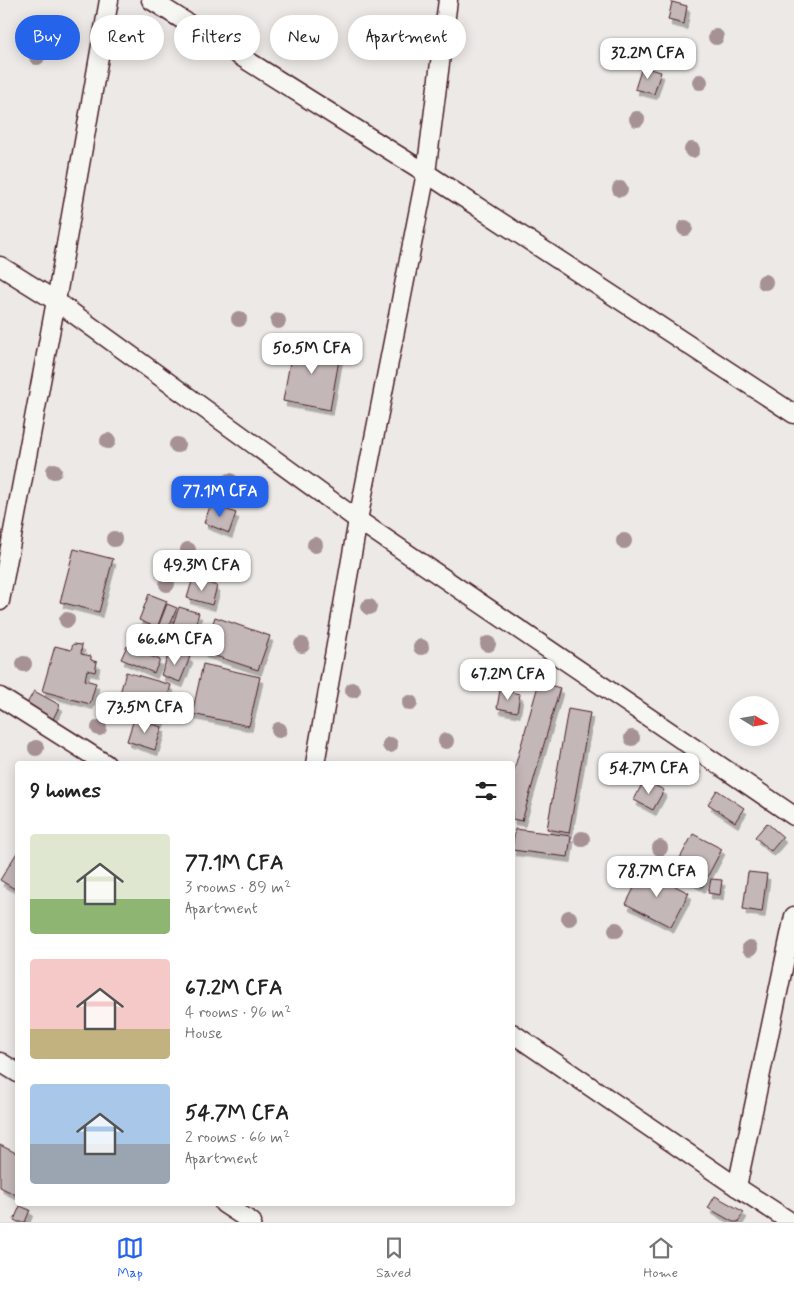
<!DOCTYPE html>
<meta charset="utf-8">
<style>
:root{--surface:#fff;--page:#f2f2f2;--text:#222;--muted:#767676;--line:#e0e0e0;--accent:#2563eb}
body{margin:0;font-family:Mynerve,sans-serif;background:var(--page);color:var(--text);height:100vh;display:flex;flex-direction:column;font-size:19px;white-space:nowrap}
*{box-sizing:border-box;margin:0}
p{font-size:16px;color:var(--muted)}
.icon{flex:none;width:28px;height:28px;fill:none;stroke:currentColor;stroke-width:2;stroke-linecap:round;stroke-linejoin:round}
.map{position:relative;flex:1;overflow:hidden}
.side{position:absolute;left:15px;top:761px;width:500px;height:445px;display:flex;flex-direction:column;background:var(--surface);border-radius:5px;box-shadow:0 2px 12px #0003}
.side>*{flex:none}
.banner{position:absolute;left:15px;top:15px;width:500px;height:45px;display:flex;gap:10px}
.needle{width:32px;rotate:101deg}
.buttons{position:absolute;left:729px;top:696px;display:grid;gap:10px}
.buttons a{display:grid;place-items:center;width:50px;height:50px;border-radius:50%;background:var(--surface);box-shadow:0 2px 12px #0003;font-size:25px}
.price{position:absolute;translate:-50% -42px;padding:0 11px;border-radius:10px;background:#fff;color:#222;font-size:16px;line-height:32px;filter:drop-shadow(0 1px 2px #0008)}
.price::after{content:'';position:absolute;left:50%;top:30px;width:15px;height:11px;margin-left:-8px;background:inherit;clip-path:polygon(0 0,100% 0,50% 100%)}
.price.current{background:var(--accent);color:#fff}
ul{padding:0;list-style:none}
li{display:flex;align-items:center;gap:15px;height:125px;padding:0 15px}
li span{display:grid;place-items:center;flex:none;width:140px;height:100px;border-radius:5px;color:#555}
li>.icon{margin-inline-start:auto}
span .icon{width:60px;height:60px;fill:#fffc;stroke-width:1}
li b{font-size:21px}
h2{display:flex;justify-content:space-between;align-items:center;height:60px;padding:0 15px;font-size:21px}
.pill{padding:0 18px;border-radius:22px;background:var(--surface);box-shadow:0 2px 12px #0003;font-size:18px;line-height:45px}
.pill.current{background:var(--accent);color:#fff}
.tab-bar{display:flex;justify-content:space-around;align-items:center;height:70px;border-top:1px solid var(--line);background:var(--surface);font-size:14px;color:var(--muted)}
.tab-bar a{display:grid;justify-items:center;gap:2px}
.tab-bar .current{color:var(--accent)}
.map>svg:first-child{display:block}
</style>
<div class="map">
<svg width="794" height="1222" viewBox="0 0 794 1222">
<defs>
<filter id="shadow"><feDropShadow dx="3" dy="5.5" stdDeviation="0" flood-color="#0004"/></filter>
</defs>
<rect width="100%" height="100%" fill="#ece9e6"/>
<filter id="ink" filterUnits="userSpaceOnUse"><feTurbulence type="fractalNoise" baseFrequency=".02" numOctaves="2"/><feDisplacementMap in="SourceGraphic" scale="10" xChannelSelector="R" yChannelSelector="G"/><feConvolveMatrix kernelMatrix="1 2 1 2 8 2 1 2 1" color-interpolation-filters="sRGB"/></filter>
<g filter="url(#ink)">
<g fill="#c4b7b7" stroke="#4a1f2b" filter="url(#shadow)">
<path d="M672,2l15,4 -3,18 -16,-4z"/>
<path d="M642,67l19,5 -7,22 -19,-5z"/>
<path d="M294,340l47,9 -11,61 -47,-9z"/>
<path d="M211,504l25,9 -7,20 -25,-10z"/>
<path d="M74,549l39,10 -14,53 -39,-10z"/>
<path d="M193,578l24,8 -5,19 -25,-7z"/>
<path d="M149,594l18,7 -10,27 -18,-8z"/>
<path d="M167,604l10,4 -10,23 -9,-4z"/>
<path d="M179,607l20,6 -6,18 -20,-7z"/>
<path d="M215,617l55,19 -12,34 -55,-18z"/>
<path d="M171,628l20,5 -4,15 -20,-5z"/>
<path d="M73,644l9,1 -1,9 10,2v4l6,2 -2,10 -8,-2 -2,10 11,3 -6,21 -48,-13 13,-45 16,4z"/>
<path d="M127,646l33,14 -6,13 -33,-14z"/>
<path d="M170,650l20,7 -10,25 -19,-7z"/>
<path d="M203,664l57,13 -11,49 -57,-12z"/>
<path d="M126,672l45,13 -11,38 -45,-12z"/>
<path d="M539,682l21,6 -38,133 -10,-2v-42z"/>
<path d="M500,690l20,4 -3,18 -20,-4z"/>
<path d="M34,691l26,14 -8,16 -27,-14z"/>
<path d="M568,709l22,4 -21,120 -22,-4z"/>
<path d="M134,719l28,8 -7,23 -28,-9z"/>
<path d="M644,780l20,10 -11,20 -19,-10z"/>
<path d="M717,790l27,18 -9,14 -27,-18z"/>
<path d="M767,823l16,14 -12,14 -16,-14z"/>
<path d="M515,829l56,7 -3,21 -56,-7z"/>
<path d="M693,834l29,15 -20,38 -29,-16z"/>
<path d="M18,851v40l-18,-11z"/>
<path d="M643,870l46,23 -18,34 -45,-23z"/>
<path d="M748,872l19,2 -5,38 -19,-3z"/>
<path d="M711,879l11,1 -2,15 -12,-2z"/>
<path d="M0,1145l18,9v42l-18,-9z"/>
<path d="M715,1196l29,16 -6,10h-5l-25,-14z"/>
<path d="M20,1206l10,4 -5,12h-7l-4,-2z"/>
</g>
<g fill="none" stroke-linecap="round" stroke-linejoin="round">
<g stroke="#4a1f2b" stroke-width="21">
<g id="minor">
<path d="M151,0l275,173 368,241"/>
<path d="M0,266l56,35 302,219 436,296"/>
<path d="M0,601l56,-300 53,-301"/>
<path d="M0,697l106,67"/>
<path d="M315,764l43,-244 68,-347 22,-173"/>
<path d="M512,1033l225,154 54,35"/>
<path d="M0,1062l18,11"/>
<path d="M737,1187l57,-271"/>
<path d="M224,1204l28,18"/>
</g>
</g>
<use href="#minor" stroke="#f6f6f2" stroke-width="18"/>
</g>
<g fill="#a69295">
<circle cx="716" cy="37" r="8"/>
<circle cx="613" cy="47" r="8"/>
<circle cx="37" cy="57" r="8"/>
<circle cx="700" cy="82" r="8"/>
<circle cx="637" cy="119" r="8"/>
<circle cx="692" cy="150" r="8"/>
<circle cx="620" cy="189" r="8"/>
<circle cx="685" cy="228" r="8"/>
<circle cx="765" cy="282" r="8"/>
<circle cx="239" cy="319" r="8"/>
<circle cx="278" cy="321" r="8"/>
<circle cx="108" cy="441" r="8"/>
<circle cx="177" cy="445" r="8"/>
<circle cx="54" cy="471" r="8"/>
<circle cx="230" cy="481" r="8"/>
<circle cx="114" cy="539" r="8"/>
<circle cx="624" cy="541" r="8"/>
<circle cx="315" cy="545" r="8"/>
<circle cx="188" cy="550" r="8"/>
<circle cx="167" cy="584" r="8"/>
<circle cx="369" cy="607" r="8"/>
<circle cx="67" cy="620" r="8"/>
<circle cx="488" cy="644" r="8"/>
<circle cx="302" cy="645" r="8"/>
<circle cx="421" cy="647" r="8"/>
<circle cx="24" cy="664" r="8"/>
<circle cx="353" cy="690" r="8"/>
<circle cx="410" cy="703" r="8"/>
<circle cx="99" cy="728" r="8"/>
<circle cx="279" cy="730" r="8"/>
<circle cx="632" cy="738" r="8"/>
<circle cx="446" cy="741" r="8"/>
<circle cx="390" cy="745" r="8"/>
<circle cx="36" cy="748" r="8"/>
<circle cx="693" cy="773" r="8"/>
<circle cx="582" cy="839" r="8"/>
<circle cx="660" cy="848" r="8"/>
<circle cx="569" cy="918" r="8"/>
<circle cx="616" cy="930" r="8"/>
<circle cx="750" cy="948" r="8"/>
</g>
</g>
</svg>
<div class="buttons">
<a><svg class="needle" viewBox="-14 -14 28 28"><path d="M0-13l5 13h-10z" fill="#e53935"/><path d="M0 13l5-13h-10z" fill="#767676"/></svg></a>
</div>
<b class="price" style="left:648px;top:80px">32.2M CFA</b>
<b class="price" style="left:312px;top:375px">50.5M CFA</b>
<b class="price current" style="left:220px;top:518px">77.1M CFA</b>
<b class="price" style="left:202px;top:592px">49.3M CFA</b>
<b class="price" style="left:175px;top:666px">66.6M CFA</b>
<b class="price" style="left:508px;top:701px">67.2M CFA</b>
<b class="price" style="left:145px;top:734px">73.5M CFA</b>
<b class="price" style="left:649px;top:795px">54.7M CFA</b>
<b class="price" style="left:657px;top:898px">78.7M CFA</b>
<div class="banner">
<a class="pill current">Buy</a>
<a class="pill">Rent</a>
<a class="pill">Filters</a>
<a class="pill">New</a>
<a class="pill">Apartment</a>
</div>
<section class="side">
<h2>9 homes<svg class="icon" aria-label="filters" viewBox="0 0 24 24"><path d="M4 7h16M4 17h16"/><circle cx="9" cy="7" r="2"/><circle cx="15" cy="17" r="2"/></svg></h2>
<ul>
<li><span style="background:linear-gradient(#dfe7d0 65%,#8fb573 0)"><svg class="icon" aria-label="home" viewBox="0 0 24 24"><path d="M3 11l9-7 9 7M6 9v11h12V9"/></svg></span><div><b>77.1M CFA</b><p>3 rooms · 89 m²</p><p>Apartment</p></div></li>
<li><span style="background:linear-gradient(#f6c9c9 70%,#c2b280 0)"><svg class="icon" aria-label="home" viewBox="0 0 24 24"><path d="M3 11l9-7 9 7M6 9v11h12V9"/></svg></span><div><b>67.2M CFA</b><p>4 rooms · 96 m²</p><p>House</p></div></li>
<li><span style="background:linear-gradient(#a9c7e8 60%,#9aa5b1 0)"><svg class="icon" aria-label="home" viewBox="0 0 24 24"><path d="M3 11l9-7 9 7M6 9v11h12V9"/></svg></span><div><b>54.7M CFA</b><p>2 rooms · 66 m²</p><p>Apartment</p></div></li>
</ul>
</section>
</div>
<nav class="tab-bar">
<a class="current"><svg class="icon" aria-label="map" viewBox="0 0 24 24"><path d="M3 6l6-2 6 2 6-2v14l-6 2-6-2-6 2zM9 4v14M15 6v14"/></svg>Map</a>
<a><svg class="icon" aria-label="saved" viewBox="0 0 24 24"><path d="M7 4h10v16l-5-4-5 4z"/></svg>Saved</a>
<a><svg class="icon" aria-label="home" viewBox="0 0 24 24"><path d="M3 11l9-7 9 7M6 9v11h12V9"/></svg>Home</a>
</nav>
